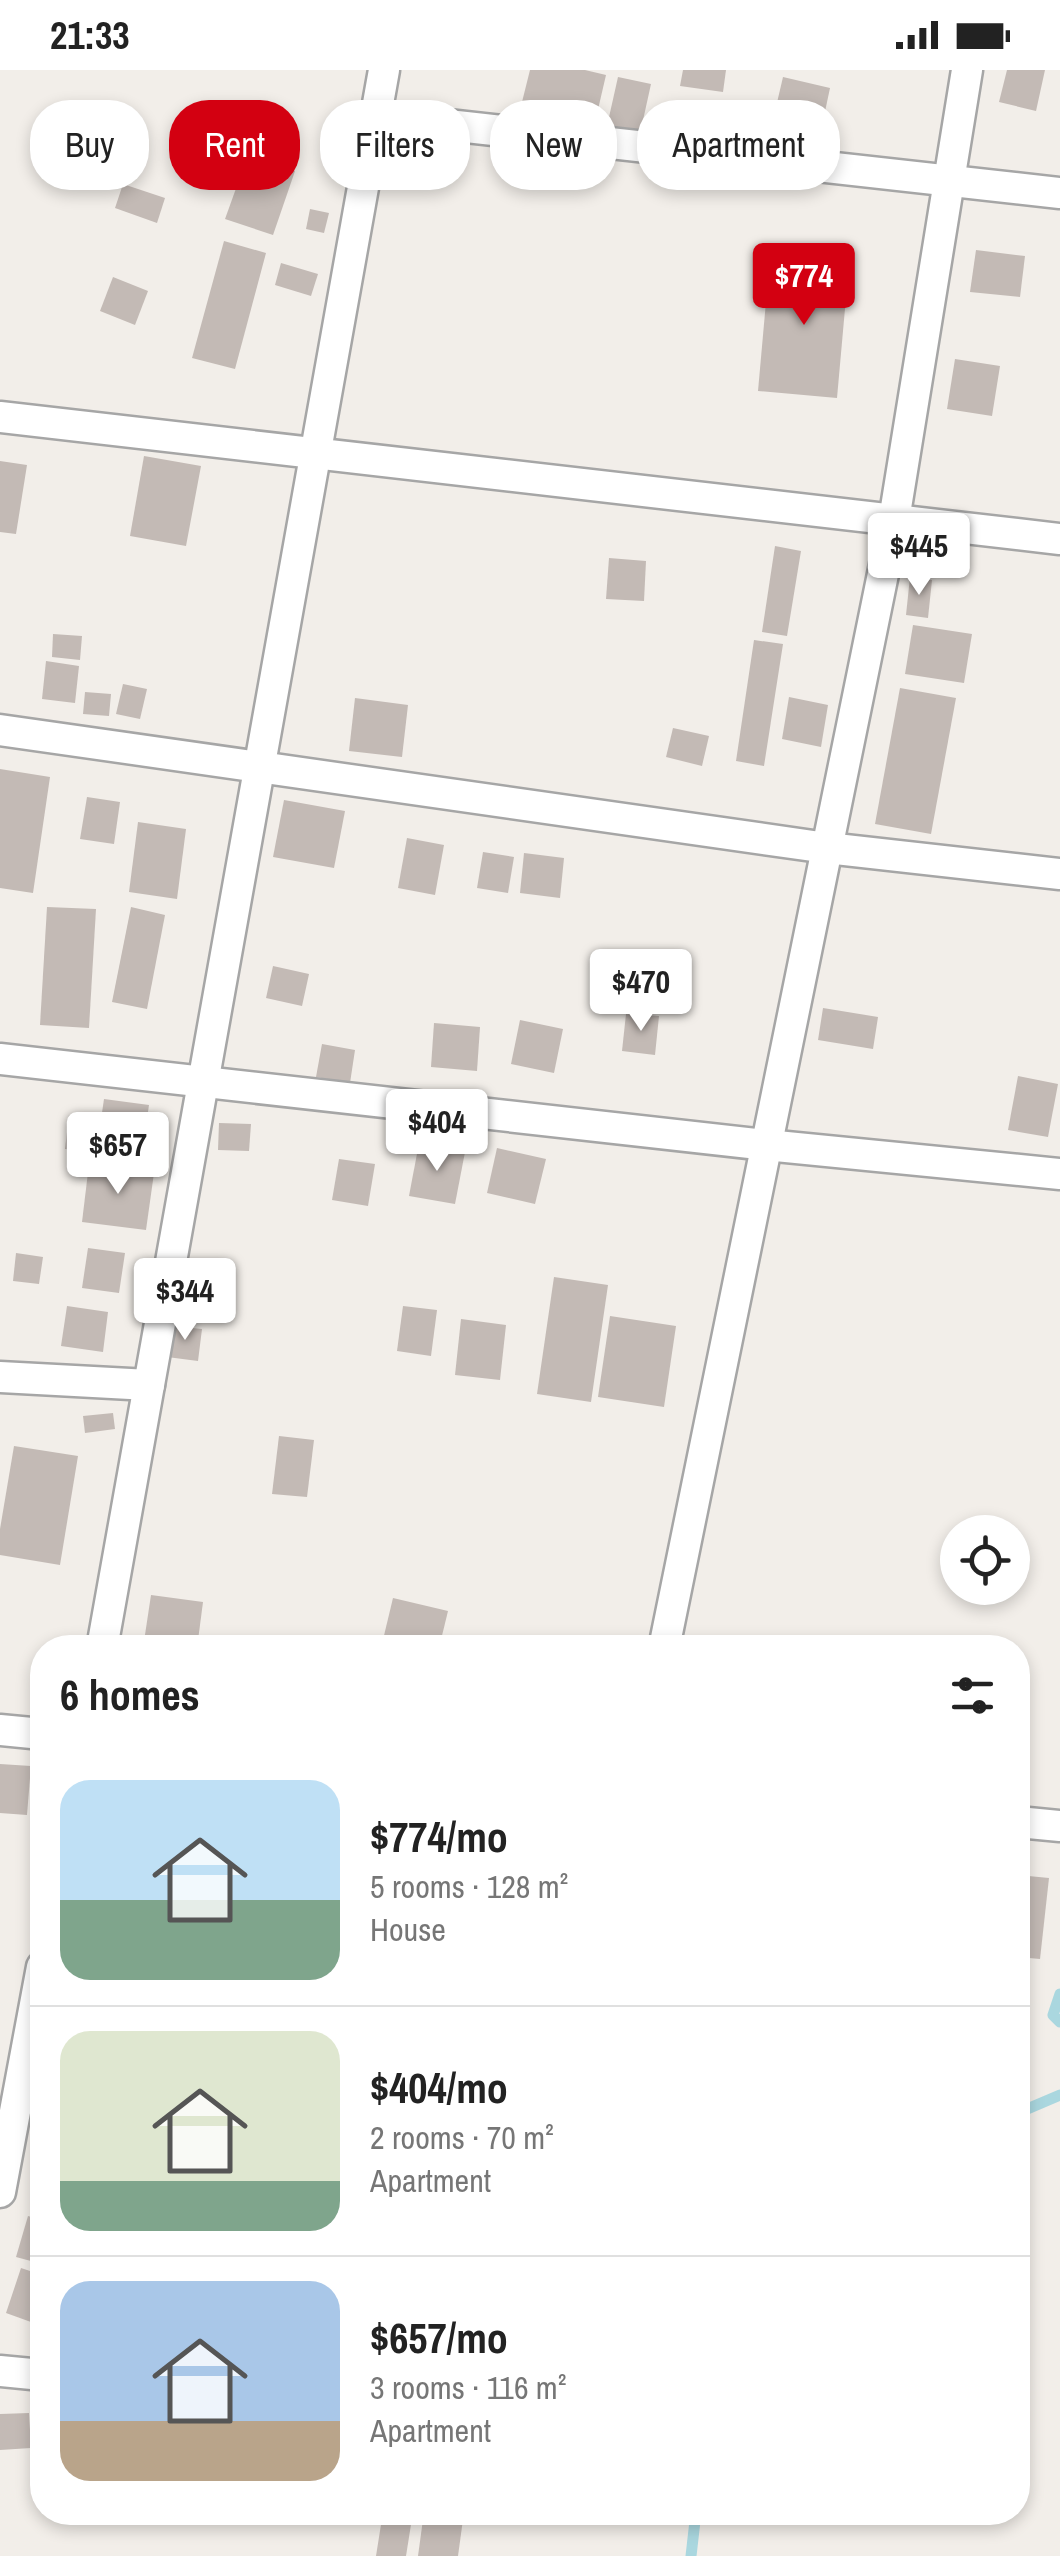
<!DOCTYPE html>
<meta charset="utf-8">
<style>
:root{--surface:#fff;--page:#f6f6f6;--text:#222;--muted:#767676;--line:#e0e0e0;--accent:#d30011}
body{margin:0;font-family:"Archivo Narrow",sans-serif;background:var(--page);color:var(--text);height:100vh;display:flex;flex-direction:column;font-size:38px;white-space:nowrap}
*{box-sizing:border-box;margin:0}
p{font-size:32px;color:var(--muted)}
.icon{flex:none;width:55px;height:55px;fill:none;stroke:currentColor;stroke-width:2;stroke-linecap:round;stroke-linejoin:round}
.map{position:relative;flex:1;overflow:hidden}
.drawer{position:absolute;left:30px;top:1565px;width:1000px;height:890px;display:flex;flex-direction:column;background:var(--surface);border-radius:40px;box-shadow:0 5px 15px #0003}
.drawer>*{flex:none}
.banner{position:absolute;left:30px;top:30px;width:1000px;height:90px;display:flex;gap:20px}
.buttons{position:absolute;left:940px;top:1445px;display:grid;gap:20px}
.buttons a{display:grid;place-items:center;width:90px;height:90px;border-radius:50%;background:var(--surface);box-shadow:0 5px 15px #0003;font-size:50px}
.price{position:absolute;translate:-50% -85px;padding:0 22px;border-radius:10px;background:#fff;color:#222;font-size:32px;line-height:65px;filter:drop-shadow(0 2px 5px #0008)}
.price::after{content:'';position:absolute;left:50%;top:60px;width:30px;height:22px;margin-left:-15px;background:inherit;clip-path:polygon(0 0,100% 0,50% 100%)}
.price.on{background:var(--accent);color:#fff}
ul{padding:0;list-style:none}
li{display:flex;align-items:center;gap:30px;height:250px;padding:0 30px}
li+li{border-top:2px solid var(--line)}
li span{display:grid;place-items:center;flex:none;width:280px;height:200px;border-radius:30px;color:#555}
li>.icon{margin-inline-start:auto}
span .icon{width:120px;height:120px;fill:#fffc;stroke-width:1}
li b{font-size:42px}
h2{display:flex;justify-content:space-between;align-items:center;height:120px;padding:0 30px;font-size:42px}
.pill{padding:0 35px;border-radius:40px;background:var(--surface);box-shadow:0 5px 15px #0003;font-size:35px;line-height:90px}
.pill.on{background:var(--accent);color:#fff}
.status{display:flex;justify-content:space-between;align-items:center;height:70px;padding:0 50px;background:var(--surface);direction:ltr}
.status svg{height:28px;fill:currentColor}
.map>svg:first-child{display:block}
</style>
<div class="status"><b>21:33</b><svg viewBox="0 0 49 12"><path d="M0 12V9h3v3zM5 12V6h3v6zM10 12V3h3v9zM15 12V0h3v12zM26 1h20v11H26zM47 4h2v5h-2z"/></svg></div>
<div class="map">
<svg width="1060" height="2486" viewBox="0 0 1060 2486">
<rect width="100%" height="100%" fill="#f2eee9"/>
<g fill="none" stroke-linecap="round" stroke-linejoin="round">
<g stroke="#aad7df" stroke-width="11">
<path d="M1060,1924l-7,21 7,7"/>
<path d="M1018,2043l42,-18"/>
<path d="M691,2486l5,-44"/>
</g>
</g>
<g fill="#c3bab5">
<path d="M530,0h55l21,5 -13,56 -74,-17z"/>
<path d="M683,0h43l-3,22 -43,-6z"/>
<path d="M1007,0h38l-9,41 -37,-9z"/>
<path d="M618,7l33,7 -13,59 -33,-8z"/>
<path d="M783,7l47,11 -10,47 -48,-11z"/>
<path d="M248,85l47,16 -22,64 -48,-16z"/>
<path d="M123,114l42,14 -8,25 -42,-15z"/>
<path d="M310,139l19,4 -5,20 -18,-4z"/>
<path d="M224,171l42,12 -31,116 -43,-11z"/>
<path d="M976,180l49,6 -5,41 -50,-5z"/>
<path d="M770,187l79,7 -12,134 -79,-7z"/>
<path d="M281,193l37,11 -7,22 -36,-11z"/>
<path d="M113,207l35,14 -13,34 -35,-14z"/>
<path d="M955,289l45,7 -8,50 -45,-7z"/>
<path d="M144,386l57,10 -15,80 -56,-10z"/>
<path d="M0,391l27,4 -11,69 -16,-2z"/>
<path d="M775,476l26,5 -14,85 -25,-4z"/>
<path d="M609,488l37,3 -2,40 -38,-2z"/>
<path d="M910,507l22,3 -4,38 -22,-3z"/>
<path d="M913,555l59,9 -8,49 -59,-9z"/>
<path d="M53,564l29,2 -2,24 -28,-3z"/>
<path d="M754,570l29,4 -19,122 -28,-5z"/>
<path d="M46,591l33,5 -4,37 -33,-4z"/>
<path d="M123,614l24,5 -7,30 -24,-5z"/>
<path d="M900,618l56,10 -25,136 -56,-10z"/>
<path d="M85,622l26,2 -2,22 -26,-2z"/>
<path d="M789,627l39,8 -7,42 -39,-8z"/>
<path d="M355,628l53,7 -6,52 -53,-6z"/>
<path d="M673,658l36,8 -7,30 -36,-9z"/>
<path d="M0,699l50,8 -17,116 -33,-5z"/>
<path d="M87,727l33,5 -6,42 -34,-5z"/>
<path d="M284,730l61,11 -11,57 -61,-11z"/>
<path d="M138,752l48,7 -9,70 -48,-7z"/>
<path d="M407,768l37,7 -9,50 -37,-7z"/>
<path d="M483,782l31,5 -6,36 -31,-5z"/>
<path d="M524,783l40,5 -4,40 -40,-5z"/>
<path d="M47,837l49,2 -7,119 -49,-3z"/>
<path d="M131,837l34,8 -18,94 -35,-7z"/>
<path d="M273,896l36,8 -7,32 -36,-8z"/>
<path d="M823,938l55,9 -5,32 -55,-9z"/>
<path d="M626,944l33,2 -4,39 -33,-4z"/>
<path d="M520,950l43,9 -9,44 -43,-9z"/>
<path d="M434,953l46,4 -3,44 -46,-4z"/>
<path d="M322,974l33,6 -5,33 -34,-6z"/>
<path d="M1018,1006l40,8 -10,53 -40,-7z"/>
<path d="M104,1029l45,6 -8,55 -45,-6z"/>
<path d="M69,1045l22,2 -4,34 -22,-2z"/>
<path d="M219,1053l32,1 -2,27 -31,-1z"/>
<path d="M419,1073l46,9 -10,52 -46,-8z"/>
<path d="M497,1078l49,11 -11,45 -48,-11z"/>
<path d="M339,1089l36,5 -7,42 -36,-6z"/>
<path d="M89,1094l65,9 -8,57 -64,-8z"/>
<path d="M88,1178l37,5 -6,40 -37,-5z"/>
<path d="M16,1183l27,4 -4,27 -26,-3z"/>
<path d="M554,1207l54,8 -17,117 -54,-8z"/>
<path d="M67,1236l41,6 -5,40 -42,-6z"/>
<path d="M403,1236l34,4 -6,46 -34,-5z"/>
<path d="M610,1246l66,10 -12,81 -66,-10z"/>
<path d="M461,1249l45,6 -6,55 -45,-5z"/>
<path d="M172,1256l30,3 -4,32 -31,-4z"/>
<path d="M113,1343l2,16 -30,4 -2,-17z"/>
<path d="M279,1366l35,4 -7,57 -35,-3z"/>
<path d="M14,1376l64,10 -18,109 -60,-10v-26z"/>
<path d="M151,1525l52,7 -6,46h-54z"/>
<path d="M393,1528l55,13 -9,37h-58z"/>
<path d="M583,1565l31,5 -1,8h-32z"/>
<path d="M0,1694l31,2 -4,49 -27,-2z"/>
<path d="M1018,1805l31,3 -9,81 -22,-2z"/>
<path d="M28,2146l14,4v44l-26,-7z"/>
<path d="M21,2198l21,7v51l-36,-13z"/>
<path d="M29,2343l2,35 -31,2v-36z"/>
<path d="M383,2442h30l-7,44h-30z"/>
<path d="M424,2442h40l-6,44h-40z"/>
</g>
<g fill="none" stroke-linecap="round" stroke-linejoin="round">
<g stroke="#a6a6a6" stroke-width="35">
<g id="street">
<path d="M376,47l684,76"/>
<path d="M0,347l1060,122"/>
<path d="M0,660l827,118 233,26"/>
<path d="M0,989l766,86 294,29"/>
<path d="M0,1307l149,8"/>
<path d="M102,1578l282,-1578"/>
<path d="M664,1578l230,-1128 73,-450"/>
<path d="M0,1660l42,4"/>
<path d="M1018,1752l42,4"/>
<path d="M0,2122l42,-225"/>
<path d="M0,2301l42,4"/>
</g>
</g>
<use href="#street" stroke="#fff" stroke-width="30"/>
</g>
</svg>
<div class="buttons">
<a><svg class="icon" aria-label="locate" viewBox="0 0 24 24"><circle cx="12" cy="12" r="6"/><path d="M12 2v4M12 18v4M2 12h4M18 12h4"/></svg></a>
</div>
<b class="price on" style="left:804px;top:258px">$774</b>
<b class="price" style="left:919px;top:528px">$445</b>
<b class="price" style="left:641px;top:964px">$470</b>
<b class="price" style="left:437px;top:1104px">$404</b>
<b class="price" style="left:118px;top:1127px">$657</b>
<b class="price" style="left:185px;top:1273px">$344</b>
<div class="banner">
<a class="pill">Buy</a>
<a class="pill on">Rent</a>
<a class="pill">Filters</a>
<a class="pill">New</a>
<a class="pill">Apartment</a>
</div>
<section class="drawer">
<h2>6 homes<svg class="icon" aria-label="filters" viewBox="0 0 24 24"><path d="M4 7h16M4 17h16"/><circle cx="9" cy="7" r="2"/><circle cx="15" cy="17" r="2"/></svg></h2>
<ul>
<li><span style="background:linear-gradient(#bfe0f5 60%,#7fa58c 0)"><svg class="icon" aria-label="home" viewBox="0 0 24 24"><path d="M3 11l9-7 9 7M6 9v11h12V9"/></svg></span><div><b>$774/mo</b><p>5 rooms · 128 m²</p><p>House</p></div></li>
<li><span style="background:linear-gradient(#dfe7d0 75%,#7fa58c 0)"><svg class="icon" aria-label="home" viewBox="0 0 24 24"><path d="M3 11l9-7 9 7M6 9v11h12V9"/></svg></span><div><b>$404/mo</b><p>2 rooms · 70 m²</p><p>Apartment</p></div></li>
<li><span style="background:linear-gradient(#a9c7e8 70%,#b9a48a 0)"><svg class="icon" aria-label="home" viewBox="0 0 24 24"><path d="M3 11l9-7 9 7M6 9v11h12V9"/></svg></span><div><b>$657/mo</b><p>3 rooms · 116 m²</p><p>Apartment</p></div></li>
</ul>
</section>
</div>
